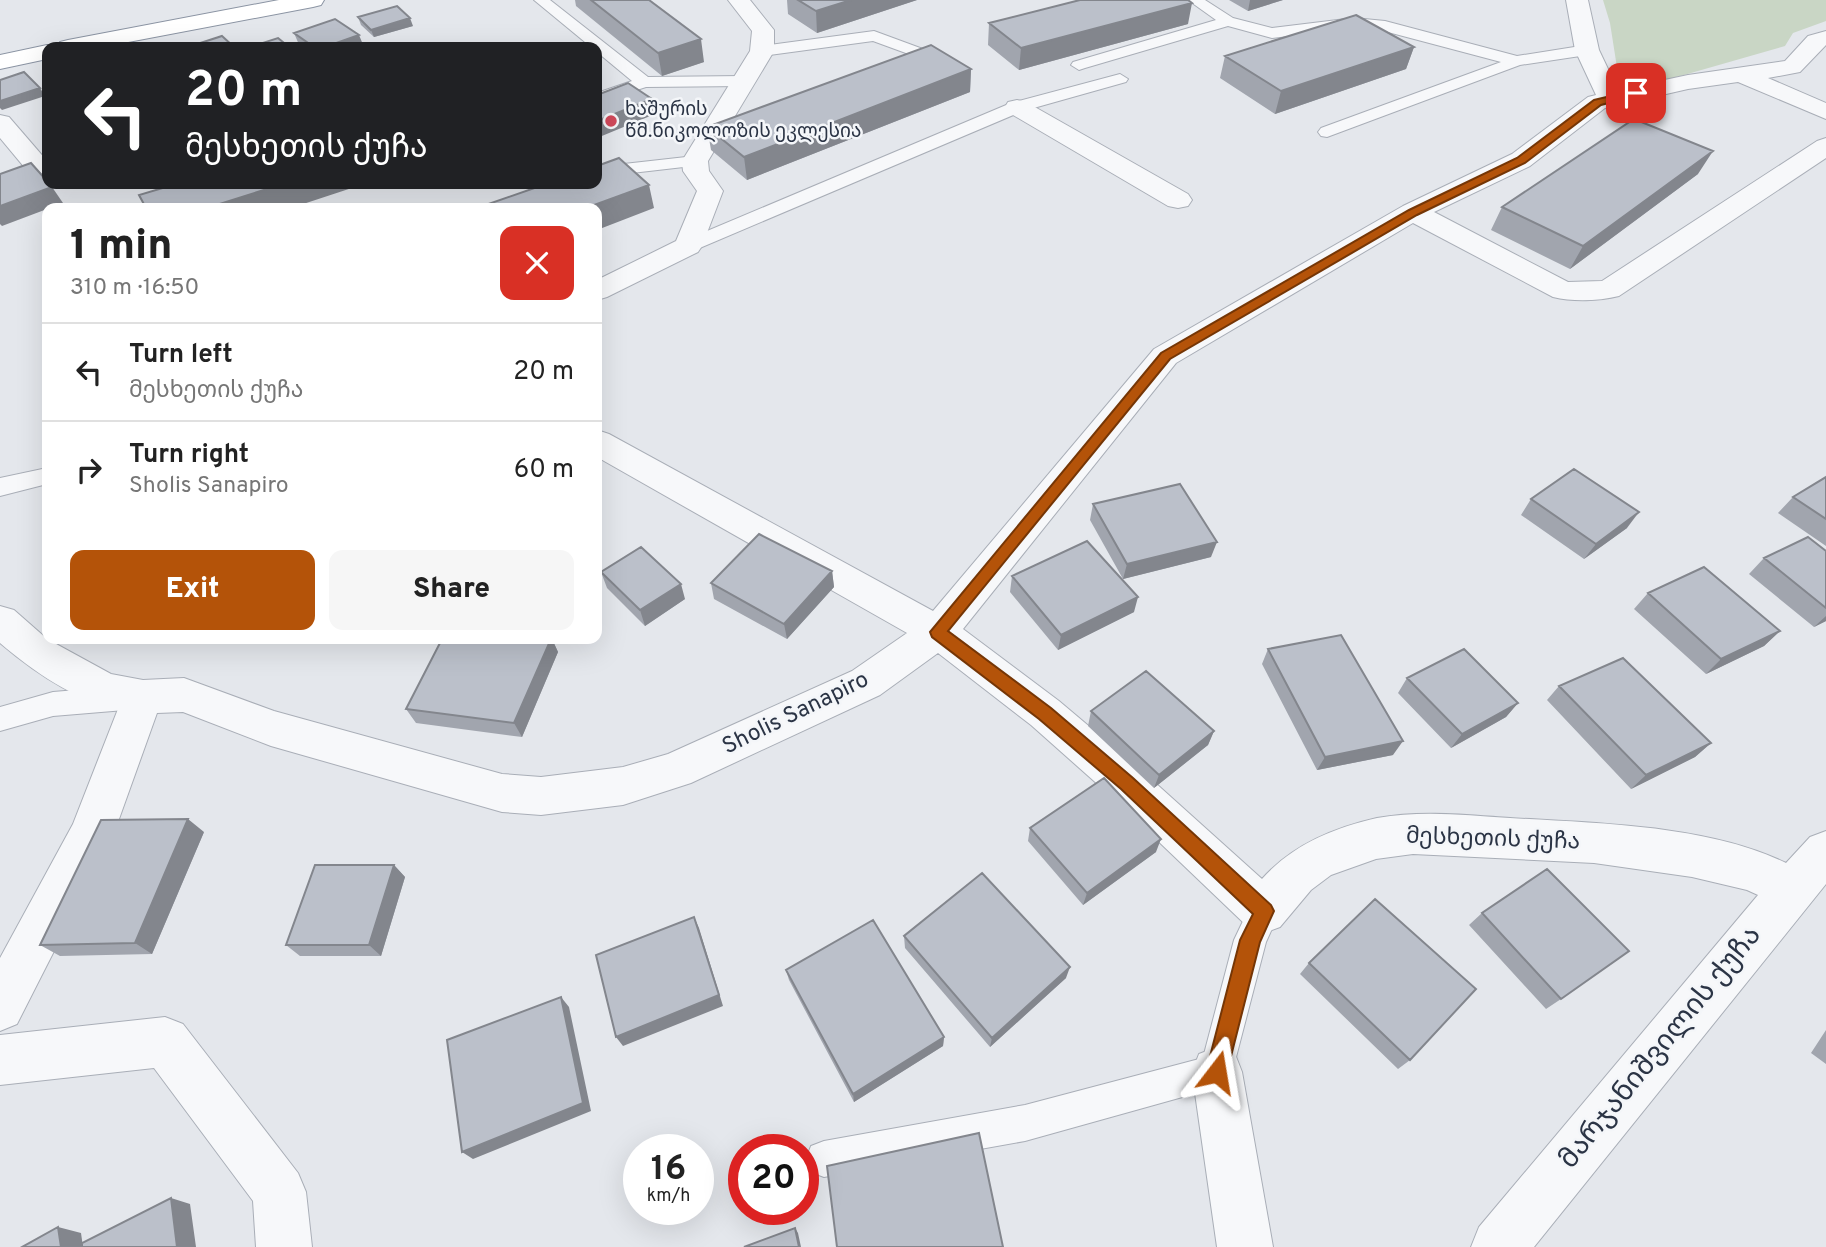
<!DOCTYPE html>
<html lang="en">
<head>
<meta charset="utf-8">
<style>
  body { margin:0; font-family:Overpass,"Noto Sans Georgian",sans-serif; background:#f6f6f6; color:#222; height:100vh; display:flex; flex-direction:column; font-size:26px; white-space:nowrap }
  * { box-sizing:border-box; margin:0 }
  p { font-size:23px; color:#767676 }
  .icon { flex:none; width:38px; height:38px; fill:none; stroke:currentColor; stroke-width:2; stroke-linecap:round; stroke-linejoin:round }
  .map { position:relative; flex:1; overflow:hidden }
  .panel { position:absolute; left:42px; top:203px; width:560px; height:441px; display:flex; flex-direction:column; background:#fff; border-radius:14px; box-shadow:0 7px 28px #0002 }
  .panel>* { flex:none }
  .guide { position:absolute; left:42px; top:42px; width:560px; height:147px; border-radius:14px; box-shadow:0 7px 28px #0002; background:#202124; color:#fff; overflow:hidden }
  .speed { position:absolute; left:623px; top:1134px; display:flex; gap:14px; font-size:35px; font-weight:700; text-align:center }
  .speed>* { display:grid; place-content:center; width:91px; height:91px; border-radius:50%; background:#fff; box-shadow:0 7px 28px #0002; line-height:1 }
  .speed small { font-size:18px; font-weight:400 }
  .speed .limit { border:10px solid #d22; background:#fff; color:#111 }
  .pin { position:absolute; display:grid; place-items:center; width:60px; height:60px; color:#fff; margin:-30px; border-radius:14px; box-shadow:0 4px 10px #0006 }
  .me { position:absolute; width:77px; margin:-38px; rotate:14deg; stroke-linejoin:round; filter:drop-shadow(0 0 5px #0008) }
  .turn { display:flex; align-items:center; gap:24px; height:147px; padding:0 28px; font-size:32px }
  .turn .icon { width:91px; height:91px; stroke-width:2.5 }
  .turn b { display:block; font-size:49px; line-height:60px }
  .round { display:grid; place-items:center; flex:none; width:74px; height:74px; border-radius:14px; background:#f6f6f6 }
  .overview { display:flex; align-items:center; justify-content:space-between; height:119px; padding:0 28px }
  h1 { font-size:42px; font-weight:800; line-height:52px }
  .action { display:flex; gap:14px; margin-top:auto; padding:14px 28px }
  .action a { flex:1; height:80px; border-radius:14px; background:#b45309; color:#fff; font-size:28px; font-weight:800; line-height:80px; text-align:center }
  .action a+a { background:#f6f6f6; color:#222 }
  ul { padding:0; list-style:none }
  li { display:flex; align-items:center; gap:21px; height:98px; padding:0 28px; border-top:2px solid #e0e0e0 }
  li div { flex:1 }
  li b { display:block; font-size:26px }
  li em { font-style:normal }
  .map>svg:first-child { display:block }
  .green { fill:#c9d6c5 }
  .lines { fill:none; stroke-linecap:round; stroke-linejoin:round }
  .lane-casing { stroke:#a9aeb7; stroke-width:2 }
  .street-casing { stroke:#a9aeb7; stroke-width:2 }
  .highway-casing { stroke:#8b94a3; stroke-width:2 }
  .lane { fill:#f7f8fa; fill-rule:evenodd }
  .street { fill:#f7f8fa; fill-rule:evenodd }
  .highway { fill:#fff; fill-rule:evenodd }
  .wall { fill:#a1a5ae }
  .shaded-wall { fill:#83868d }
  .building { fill:#bbc0ca; stroke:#83868d; stroke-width:2 }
  .route { fill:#b45309; stroke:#753606; stroke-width:2 }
  .poi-dot { fill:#d1495b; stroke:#f4f6f9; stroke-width:2.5 }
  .labels { text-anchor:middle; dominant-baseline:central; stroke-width:5; stroke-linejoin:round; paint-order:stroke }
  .far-poi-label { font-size:19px; fill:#2b3445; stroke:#f4f6f9; text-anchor:start }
  .street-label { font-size:23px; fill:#2b3445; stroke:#f4f6f9 }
  .near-street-label { font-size:28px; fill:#2b3445; stroke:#f4f6f9 }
</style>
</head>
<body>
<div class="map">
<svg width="1826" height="1247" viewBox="0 0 1826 1247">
  <rect width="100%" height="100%" fill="#e4e7ec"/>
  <!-- green -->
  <path class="green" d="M1603 0H1826V21L1793 33 1785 46 1621 93 1610 23Z"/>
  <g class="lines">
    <!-- lane casing -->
    <g class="lane-casing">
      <path id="lane" d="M534 0H550L648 77 744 76 752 81 744 86 646 87 597 103V93L632 81 597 52V47H591Z
        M1188 0H1205L1233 18 1272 28 1354 18 1385 21 1517 56 1587 45 1595 50 1587 55 1520 65 1327 137 1321 136 1318 132 1321 128 1501 62 1384 31 1354 28 1272 38 1228 26 1085 68 1079 70 1071 65 1073 62 1216 20Z
        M874 31 931 52 933 55 925 60 873 41 762 56 754 51 762 46Z
        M1120 74 1128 79 1126 82 1023 111 695 250H681L678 246 681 242 1011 103Z
        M695 156 704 161 701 165 597 177V167Z
        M47 468V484L0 496V478Z
        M125 686 135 690 139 698 135 706 125 710 53 716 0 731V707L53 692Z
        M1264 896 1275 900 1280 911 1266 942 1229 1084 1025 1141 824 1177 811 1172 806 1159 811 1146 824 1141 1025 1105 1203 1058 1234 940 1253 900Z"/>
    </g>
    <!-- street casing -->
    <g class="street-casing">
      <path id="street" d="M728 0H750L774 30V51L708 161 709 171 723 191 702 246 698 252 607 297 597 300V280L676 241 697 191 683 171 682 161 750 51 752 31Z
        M1566 0H1588L1599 50 1618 90 1688 75 1785 61 1808 36 1826 31V45L1800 72 1768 78 1826 103V119L1738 82 1688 89 1605 108 1530 166 1434 212 1568 282 1602 281 1817 141 1826 138V158L1619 296C1599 301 1573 302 1553 297L1413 223 1176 363 963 629 1059 701 1142 771 1262 879C1292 845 1333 828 1377 818 1421 810 1466 815 1510 818 1595 823 1709 825 1786 863L1810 837 1826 831V884L1534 1247H1471L1479 1227 1758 895 1747 890 1692 877 1594 863 1413 854 1376 859 1331 875 1311 890 1280 927 1264 933 1248 927 1112 797 1031 725 938 653 880 695 691 783 623 805 541 815 502 812 271 746 183 712 157 713 114 833 17 1024 0 1031V958L73 824 118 709C74 700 34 672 0 643V606L14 610 47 639 111 674 143 680 184 678 274 711 502 774 541 777 623 767 668 754 852 671 907 633 597 457V430L609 434 933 611 1154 349 1403 206 1512 154 1588 97 1596 95 1575 50Z
        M1017 100 1026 102 1188 194 1192 200 1188 206 1178 208 1168 206 1008 112 1005 107 1008 102Z
        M0 115 9 117 47 161V174L39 176 30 174 0 138Z
        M165 1017 183 1024 298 1173 306 1192 312 1247H256L253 1201 154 1068 0 1085V1035Z
        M1217 1047 1235 1054 1242 1072 1273 1247H1217L1192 1072 1199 1054Z"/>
    </g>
    <!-- highway casing -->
    <g class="highway-casing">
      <path id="highway" d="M279 0H324L321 5 313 7 102 47H57L60 42 68 40Z
        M47 45 55 47H47V59L0 69V55Z"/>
    </g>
    <!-- lane -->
    <use href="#lane" class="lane"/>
    <!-- street -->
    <use href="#street" class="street"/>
    <!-- highway -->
    <use href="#highway" class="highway"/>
  </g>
  <!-- wall -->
  <path class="wall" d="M575 0H649L704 62 662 76 576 6Z
    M787 0H917L817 33 788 14Z
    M1229 0H1283L1248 11Z
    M358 17 413 26 374 37 361 25Z
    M989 23 1188 24 1019 70 988 45Z
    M294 33 364 47H300Z
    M1414 47 1406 69 1275 114 1220 78 1225 56Z
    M971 69 970 92 747 180 711 150 707 127Z
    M1698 174 1570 269 1491 230 1502 207Z
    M1826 477V546L1778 513 1793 497Z
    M1531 499 1627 528 1584 559 1521 515Z
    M1093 504 1211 557 1123 579 1090 520Z
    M1826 551V621L1814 627 1749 574 1764 558Z
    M832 571 834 587 787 639 714 599 711 583Z
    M601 572 685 599 645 626 607 588Z
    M1012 576 1134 612 1058 650 1010 592Z
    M1648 593 1780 631 1764 646 1706 674 1634 609Z
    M442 639H552L558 652 522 737 416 723 406 709Z
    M1268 649 1393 755 1317 770 1262 664Z
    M1407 678 1518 703 1506 717 1451 748 1398 693Z
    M1559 686 1711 743 1695 757 1631 789 1547 700Z
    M1091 711 1214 731 1208 745 1154 788 1088 726Z
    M1030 828 1156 852 1083 905 1028 841Z
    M204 832 152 954 60 956 40 945Z
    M394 865 405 877 381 956H300L286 945Z
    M1482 913 1561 999 1546 1009 1469 925Z
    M904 936 1066 978 990 1047 905 948Z
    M1309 963 1410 1060 1398 1069 1300 974Z
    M786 970 944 1037 943 1046 854 1102 789 980Z
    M1826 1030V1064L1811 1053Z"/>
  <!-- shaded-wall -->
  <path class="shaded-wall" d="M851 0H917L817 33 816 11Z
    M1250 0H1283L1248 11Z
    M1192 3 1188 24 1019 70 1021 48Z
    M410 18 413 26 374 37 371 30Z
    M359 35 364 47H325Z
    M701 39 704 62 662 76 658 53Z
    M1414 47 1406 69 1275 114 1281 91Z
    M971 69 970 92 747 180 744 157Z
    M40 88 45 96 2 110 0 108V101Z
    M652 99 655 114 597 138V121Z
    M1713 151 1698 174 1570 269 1583 246Z
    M283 184H364L291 208H207Z
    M649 185 654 208 597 230V208H586Z
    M52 187 63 203 2 226 0 224V206Z
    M1639 512 1627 528 1584 559 1596 544Z
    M1217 542 1211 557 1123 579 1127 564Z
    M832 571 834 587 787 639 784 624Z
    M681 584 685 599 645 626 640 610Z
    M1138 597 1134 612 1058 650 1061 635Z
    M1826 616V621L1814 627Z
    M1780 631 1764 646 1706 674 1721 659Z
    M551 639H552L558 652 522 737 514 723Z
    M1518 703 1506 717 1451 748 1462 734Z
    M1214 731 1208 745 1154 788 1159 775Z
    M1403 741 1393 755 1317 770 1325 757Z
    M1711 743 1695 757 1631 789 1646 775Z
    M188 819 204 832 152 954 135 943Z
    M1161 839 1156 852 1083 905 1087 893Z
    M394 865 405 877 381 956 369 945Z
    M694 917 699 928 723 1006 623 1046 616 1037Z
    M1070 967 1066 978 990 1047 992 1038Z
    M561 997 569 1007 591 1111 473 1159 462 1152Z
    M944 1037 943 1046 854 1102 853 1094Z
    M171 1198 190 1204 196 1247H177Z
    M58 1227 81 1233 83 1247H61Z
    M795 1228 798 1233 801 1247H799Z"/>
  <!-- building -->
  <path class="building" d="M591 0H649L701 39 658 53Z
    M798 0H851L816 11Z
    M1080 0H1188L1192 3 1021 48 989 23Z
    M397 6 410 18 371 30 358 17Z
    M1356 15 1414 47 1281 91 1225 56Z
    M335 19 359 35 325 47H314L294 33Z
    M222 36 234 47H188Z
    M278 38 289 47H250Z
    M931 45 971 69 744 157 707 127Z
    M24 72 40 88 0 101V80Z
    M628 83 652 99 597 121V95Z
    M1634 119 1713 151 1583 246 1502 207Z
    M619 158 649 185 586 208H477L546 184H597V166Z
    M31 163 47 181V184H50L52 187 0 206V174Z
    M176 184H283L207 208H146L139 195Z
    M1574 469 1639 512 1596 544 1531 499Z
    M1826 477V519L1793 497Z
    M1180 484 1217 542 1127 564 1093 504Z
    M759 534 832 571 784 624 711 583Z
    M1808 537 1826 551V608L1764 558Z
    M1087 541 1138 597 1061 635 1012 576Z
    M641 547 681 584 640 610 601 572Z
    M1704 567 1780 631 1721 659 1648 593Z
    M1341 635 1403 741 1325 757 1268 649Z
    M442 639H551L514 723 406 709Z
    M1464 649 1518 703 1462 734 1407 678Z
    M1623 658 1711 743 1646 775 1559 686Z
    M1146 671 1214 731 1159 775 1091 711Z
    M1104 778 1161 839 1087 893 1030 828Z
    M188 819 135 943 40 945 101 820Z
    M315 865H394L369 945H286Z
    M1547 869 1629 951 1561 999 1482 913Z
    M982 873 1070 967 992 1038 904 936Z
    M1375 899 1476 989 1410 1060 1309 963Z
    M694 917 719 995 616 1037 596 955Z
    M873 920 944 1037 853 1094 786 970Z
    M561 997 583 1103 462 1152 447 1040Z
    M979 1133 1003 1247H837L827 1166Z
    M171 1198 177 1247H82V1243Z
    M58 1227 61 1247H22Z
    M795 1228 799 1247H744Z"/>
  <!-- route -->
  <path class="route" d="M1636 90 1641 93 1639 95 1601 105 1525 163 1417 215 1170 359 948 631 1051 708 1133 778 1271 905 1274 911 1260 942 1227 1072 1224 1080 1217 1083 1209 1080 1206 1072 1240 940 1253 914 1121 789 1039 719 932 637 930 632 1161 353 1409 210 1517 158 1594 100Z"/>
  <!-- markers -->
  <circle class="poi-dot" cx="611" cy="121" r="7"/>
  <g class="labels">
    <!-- far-poi labels -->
    <g class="far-poi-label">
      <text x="625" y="110">ხაშურის<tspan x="625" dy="22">წმ.ნიკოლოზის ეკლესია</tspan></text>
    </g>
    <!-- street labels -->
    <g class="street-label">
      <text transform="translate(796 714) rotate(-26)">Sholis Sanapiro</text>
      <text transform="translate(1493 840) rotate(2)">მესხეთის ქუჩა</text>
    </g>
    <!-- near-street labels -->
    <g class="near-street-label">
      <text transform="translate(1661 1048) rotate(-51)">მარჯანიშვილის ქუჩა</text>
    </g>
  </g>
</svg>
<div class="speed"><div>16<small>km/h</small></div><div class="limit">20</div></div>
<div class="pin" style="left:1636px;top:93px;background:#d93025"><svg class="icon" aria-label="arrive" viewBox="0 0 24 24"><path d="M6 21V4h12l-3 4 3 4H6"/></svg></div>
<svg class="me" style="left:1217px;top:1072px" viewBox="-20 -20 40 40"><path d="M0-17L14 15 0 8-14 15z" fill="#b45309" stroke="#fff" stroke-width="4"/></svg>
<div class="guide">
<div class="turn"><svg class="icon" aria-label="left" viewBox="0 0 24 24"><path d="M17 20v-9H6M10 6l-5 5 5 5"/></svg><div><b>20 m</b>მესხეთის ქუჩა</div></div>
</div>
<section class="panel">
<div class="overview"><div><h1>1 min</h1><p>310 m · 16:50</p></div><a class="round" style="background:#d93025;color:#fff"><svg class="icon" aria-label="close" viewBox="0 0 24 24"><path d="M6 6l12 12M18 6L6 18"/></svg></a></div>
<ul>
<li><svg class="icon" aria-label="left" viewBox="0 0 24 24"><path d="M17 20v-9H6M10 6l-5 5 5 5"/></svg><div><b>Turn left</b><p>მესხეთის ქუჩა</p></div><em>20 m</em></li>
<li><svg class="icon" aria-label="right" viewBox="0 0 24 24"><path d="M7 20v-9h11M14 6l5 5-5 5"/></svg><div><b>Turn right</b><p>Sholis Sanapiro</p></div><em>60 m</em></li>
</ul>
<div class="action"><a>Exit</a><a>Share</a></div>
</section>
</div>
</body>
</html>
